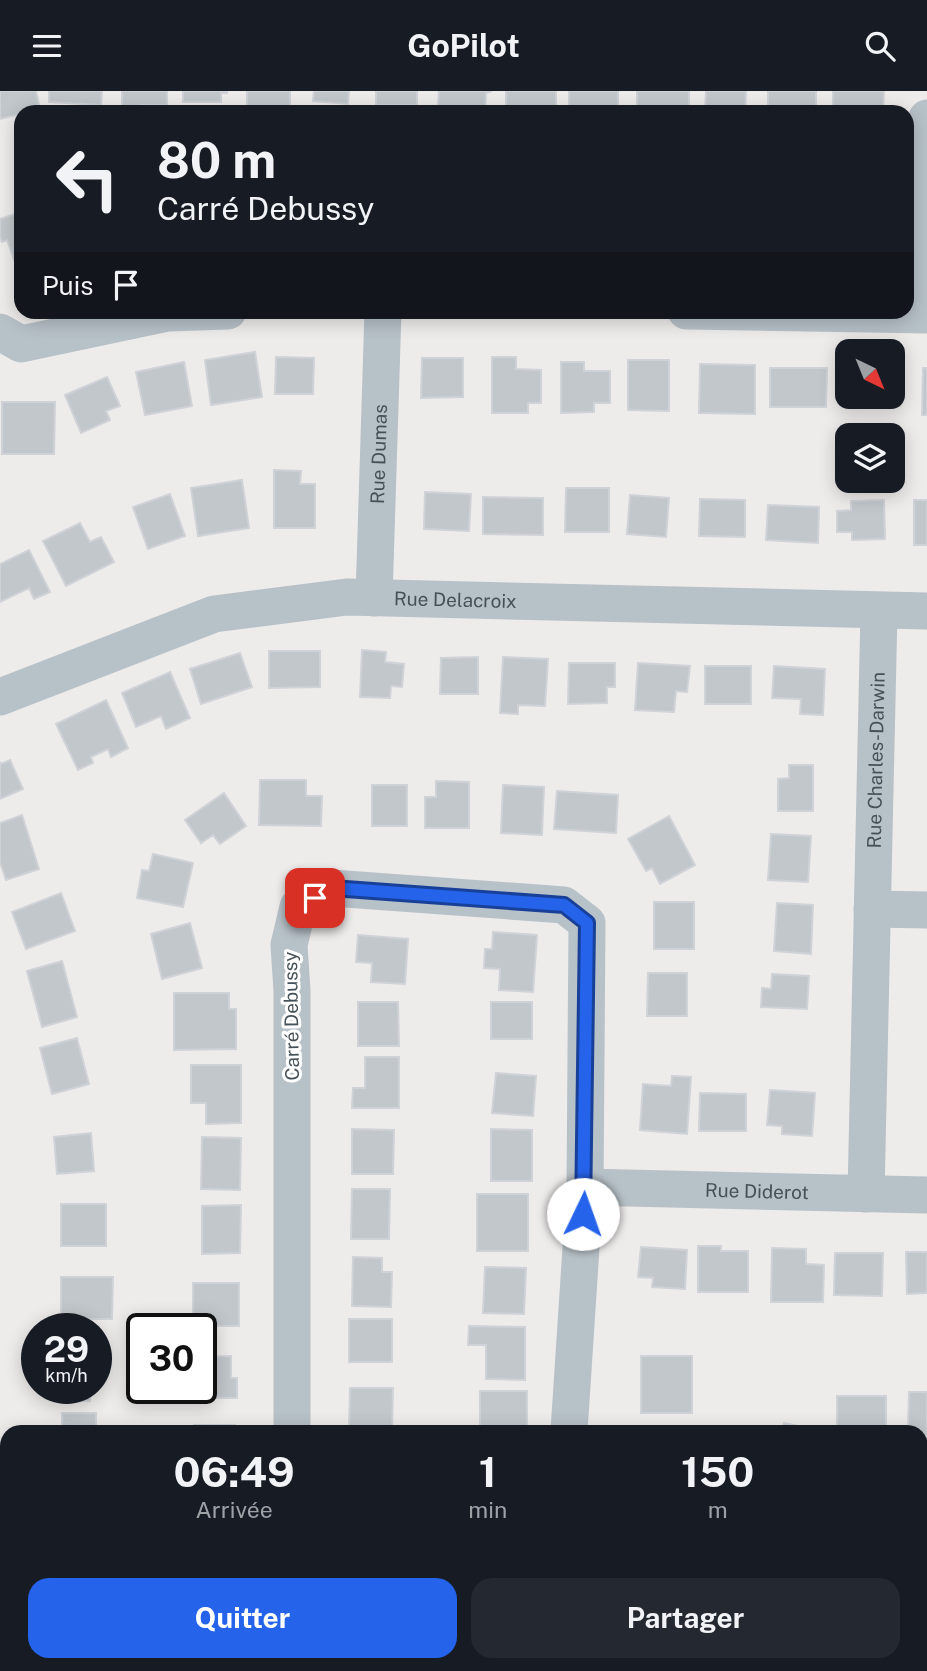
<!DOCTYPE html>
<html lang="fr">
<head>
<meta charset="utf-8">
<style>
  body { margin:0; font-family:"Public Sans",sans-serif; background:#242831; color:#f1f3f6; height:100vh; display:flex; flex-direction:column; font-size:26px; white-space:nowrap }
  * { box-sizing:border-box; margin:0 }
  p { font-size:23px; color:#9ea1a6 }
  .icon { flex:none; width:38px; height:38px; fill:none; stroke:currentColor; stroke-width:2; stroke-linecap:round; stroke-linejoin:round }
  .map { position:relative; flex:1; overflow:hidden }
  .sheet { position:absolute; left:0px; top:1334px; width:928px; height:247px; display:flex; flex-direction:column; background:#171b24; border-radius:21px 21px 0 0; box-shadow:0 4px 18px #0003 }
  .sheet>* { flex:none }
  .banner { position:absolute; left:14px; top:14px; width:900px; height:214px; border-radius:21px; box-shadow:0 4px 18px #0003; background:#171b24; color:#f1f3f6; overflow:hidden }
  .needle { width:46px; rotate:137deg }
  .tools { position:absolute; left:835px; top:248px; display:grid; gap:14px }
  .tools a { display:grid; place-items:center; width:70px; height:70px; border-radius:14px; background:#171b24; box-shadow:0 4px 18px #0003; font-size:35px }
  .speed { position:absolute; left:21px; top:1222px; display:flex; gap:14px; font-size:35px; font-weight:700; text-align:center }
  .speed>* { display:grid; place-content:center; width:91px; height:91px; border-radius:50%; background:#171b24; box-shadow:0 4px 18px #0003; line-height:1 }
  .speed small { font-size:18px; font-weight:400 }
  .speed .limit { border:4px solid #111; border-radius:10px; background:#fff; color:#111 }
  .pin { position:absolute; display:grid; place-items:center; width:60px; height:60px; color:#fff; margin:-30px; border-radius:14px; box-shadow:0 4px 10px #0006 }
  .me { position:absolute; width:77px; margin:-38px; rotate:3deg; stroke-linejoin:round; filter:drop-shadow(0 0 5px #0008) }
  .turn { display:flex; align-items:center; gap:24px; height:147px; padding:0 28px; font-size:32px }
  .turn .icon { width:91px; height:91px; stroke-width:2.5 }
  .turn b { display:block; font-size:49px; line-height:60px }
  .then { display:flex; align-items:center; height:66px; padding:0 28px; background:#0003; gap:14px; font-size:26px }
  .eta { display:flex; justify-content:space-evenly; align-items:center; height:119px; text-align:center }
  .eta b { font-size:42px; font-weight:700; line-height:49px }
  .button { display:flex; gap:14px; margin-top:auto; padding:14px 28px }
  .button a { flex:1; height:80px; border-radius:21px; background:#2563eb; color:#fff; font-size:28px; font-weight:700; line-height:80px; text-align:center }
  .button a+a { background:#242831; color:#f1f3f6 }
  header { display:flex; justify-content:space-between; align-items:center; height:91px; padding:0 28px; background:#171b24; font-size:32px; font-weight:700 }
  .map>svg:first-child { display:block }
  .building { fill:#c2c7cb; stroke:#cfd2d7; stroke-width:2 }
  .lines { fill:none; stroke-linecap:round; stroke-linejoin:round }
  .minor { stroke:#b7c1c8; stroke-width:37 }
  .route-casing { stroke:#184099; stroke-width:18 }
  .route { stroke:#2563eb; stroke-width:12 }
  .labels { text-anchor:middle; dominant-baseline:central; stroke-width:6; stroke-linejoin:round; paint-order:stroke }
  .street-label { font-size:19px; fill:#455158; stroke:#fff }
</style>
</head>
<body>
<header><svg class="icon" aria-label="menu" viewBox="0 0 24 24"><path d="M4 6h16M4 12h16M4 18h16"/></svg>GoPilot<svg class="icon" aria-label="search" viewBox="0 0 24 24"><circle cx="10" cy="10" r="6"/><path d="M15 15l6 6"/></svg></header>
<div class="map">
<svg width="927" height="1580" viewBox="0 0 927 1580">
  <rect width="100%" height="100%" fill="#eeebeb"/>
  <!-- building -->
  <path class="building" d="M0 0H36L40 18 0 28Z
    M49 0H102L101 14 49 11Z
    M122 0H167V14H141V21H122Z
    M183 0H227V2H221V11H183Z
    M247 0H290V21H247Z
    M314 0H349L348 13 313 10Z
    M376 0H417V14H376Z
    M439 0H492L486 2 485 18 438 15Z
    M506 0H556V19L506 20Z
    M569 0H618V18L569 17Z
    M637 0H689V18L637 19Z
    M706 0H746L745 21H705Z
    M768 0H816V21H768Z
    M833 0H884L883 21H833Z
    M21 121V188L7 149 2 151 0 146V128Z
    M255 261 262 306 211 314 205 269Z
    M276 266 314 267 313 303H275Z
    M492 266H516V278L541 279V312H528V322H492Z
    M422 267H463V306L421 307Z
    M628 269H669V320L628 319Z
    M184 271 192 315 145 324 136 281Z
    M561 271H584V280H610V312H594V321L561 322Z
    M700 273 755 274V323L699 322Z
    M770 277H827L826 316H770Z
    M841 277H847V306H892V278H900V315L840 314Z
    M923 277H927V324H922Z
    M107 286 120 315 106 320 110 329 81 342 65 304Z
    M2 311H55L54 363H2Z
    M274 379 301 380 300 393H315V437H274Z
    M242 389 249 437 198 445 191 397Z
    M566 397H609V441H565Z
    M425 401 471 403 469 440 424 438Z
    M170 403 185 445 148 458 133 416Z
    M630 404 669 407 666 446 627 443Z
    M483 406 543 407V444L483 443Z
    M700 408 745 409V446L699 445Z
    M884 409 885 448 852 449V441H837V420L851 419V410Z
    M914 409H927V454H914Z
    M768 414 819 416 818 452 766 449Z
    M80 432 90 451 101 446 114 471 66 495 43 450Z
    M29 459 50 501 34 508 29 497 0 511V473Z
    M362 559 386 561 385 571 404 573 402 596 391 595 390 607 360 606Z
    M269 560H320V596L269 597Z
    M240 562 252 596 201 613 190 578Z
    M478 566V603H440L441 567Z
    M503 566 548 568 545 615 518 614V623L500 622Z
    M569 572H615V596H607V612L568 613Z
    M638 572 690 575 687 601 676 600 674 621 635 619Z
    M705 575H751V613H705Z
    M774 575 825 578 823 624 800 623 801 608 772 607Z
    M170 581 190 627 166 638 161 625 136 636 122 602Z
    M106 609 128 657 111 666 108 658 91 666 93 672 78 679 56 633Z
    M10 669 23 698 0 708V671L1 673Z
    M789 674H813V720H778V688L789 687Z
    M260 689H306V705H322L321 735 259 734Z
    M436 690 469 691V737H425V706H436Z
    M372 694H407V735H372Z
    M503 694 544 696 542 744 501 742Z
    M557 700 618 704 616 742 554 738Z
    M224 702 246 735 220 753 213 744 201 752 185 729Z
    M22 724 39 778 6 789 0 771V732Z
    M669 725 695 774 660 793 652 777 646 780 628 748Z
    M771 743 811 745 808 791 768 789Z
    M153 763 193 772 183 816 137 807 142 779 149 780Z
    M61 802 75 840 26 858 12 821Z
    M654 811H694V858H654Z
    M777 812 813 814 811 863 774 860Z
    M190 832 202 877 162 888 151 843Z
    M493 841 537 844 533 901 499 899 500 878 484 877 485 858H492Z
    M358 844 408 848 405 893 371 891 372 872 356 871Z
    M62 870 77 926 42 936 27 880Z
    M648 882H687V925H647Z
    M772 883 809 885 807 918 761 916 762 897 771 898Z
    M174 902H229V918H236V958L174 959Z
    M358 911H398L399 955H358Z
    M491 911H532V948H491Z
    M77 947 89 993 52 1003 40 957Z
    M365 966H399V1017H352L353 997H365Z
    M191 974H241V1032L206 1033V1012H191Z
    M496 982 536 985 533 1025 492 1022Z
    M672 985 691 986 687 1043 640 1039 643 993 671 995Z
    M770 999 815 1002 812 1045 782 1043V1035L767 1034Z
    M700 1002 746 1003V1040H699Z
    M352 1038 394 1039 393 1083H352Z
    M491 1038 532 1039V1090H491Z
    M91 1042 94 1080 57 1083 54 1046Z
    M202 1046 241 1047 240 1099 201 1098Z
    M352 1098H390L389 1148H351Z
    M477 1103H528V1160H477Z
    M61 1113H106V1155H61Z
    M241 1114 240 1162 202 1163V1115Z
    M698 1155H721V1160H748V1201H698Z
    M641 1156 687 1159 685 1198 652 1196 653 1187 638 1186Z
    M772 1157 806 1158V1173L824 1174 823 1211H771Z
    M906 1161H927V1202L907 1203Z
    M835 1162H883L882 1205 834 1204Z
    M353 1166 382 1167V1181H392L391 1216 352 1215Z
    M485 1176 526 1177 524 1223 483 1222Z
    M61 1186H113L112 1228H61Z
    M193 1192H239V1235H193Z
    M349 1228H392V1271H349Z
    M469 1235 525 1236V1289L486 1288V1254H468Z
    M231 1265V1287H237V1307H190V1297H201V1266Z
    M641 1265H692V1322H641Z
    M58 1297H90V1310L58 1309Z
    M350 1297H393L392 1340H349Z
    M480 1300H527V1340H480Z
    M909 1301H927V1351H920V1340H908Z
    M837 1305H886V1340H837Z
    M62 1322H96V1340H62Z
    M784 1332 820 1340H782Z
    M194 1334H235V1340H194Z
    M638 1335H688V1340H637Z
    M51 1573H83V1580H51Z
    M186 1573H230V1580H186Z
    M341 1573H373V1580H341Z
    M491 1573H533V1580H490Z
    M542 1573H593L592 1580H542Z
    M612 1573H674L667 1580H609L607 1578Z"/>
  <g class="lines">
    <!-- minor -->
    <g class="minor">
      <path d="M686 220 927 224"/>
      <path d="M920 223 927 27"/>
      <path d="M0 241 21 253 168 222 228 220"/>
      <path id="s1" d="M374 507 383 220"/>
      <path id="s2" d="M0 606 214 523 347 506 927 520"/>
      <path d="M872 818 927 819"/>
      <path id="s3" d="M585 1096 927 1104"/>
      <path id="s4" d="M866 1103 879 520"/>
      <path d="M292 1340V900L289 854 298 816 332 797 564 814 587 832 585 1096 569 1340"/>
      <path d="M920 1399 927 1400"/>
      <path d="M855 1573 859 1580"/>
      <path d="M291 1580V1573"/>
    </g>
  </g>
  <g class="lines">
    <!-- route casing -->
    <g class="route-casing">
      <path id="route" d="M315 807 332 797 564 814 587 832 583 1123"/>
    </g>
    <!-- route -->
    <use href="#route" class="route"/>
  </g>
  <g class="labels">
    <!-- street labels -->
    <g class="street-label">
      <text stroke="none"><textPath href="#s1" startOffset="144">Rue Dumas</textPath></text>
      <text stroke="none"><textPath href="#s2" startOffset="472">Rue Delacroix</textPath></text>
      <text stroke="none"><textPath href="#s4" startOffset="434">Rue Charles-Darwin</textPath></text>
      <text transform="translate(291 925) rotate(-91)">Carré Debussy</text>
      <text stroke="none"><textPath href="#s3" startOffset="172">Rue Diderot</textPath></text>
    </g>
  </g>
</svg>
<div class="tools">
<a><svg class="needle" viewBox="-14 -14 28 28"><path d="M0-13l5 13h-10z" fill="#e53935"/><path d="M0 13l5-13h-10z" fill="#9ea1a6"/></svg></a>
<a><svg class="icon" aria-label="layers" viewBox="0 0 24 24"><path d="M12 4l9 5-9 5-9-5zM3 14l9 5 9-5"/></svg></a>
</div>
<div class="speed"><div>29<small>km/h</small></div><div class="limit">30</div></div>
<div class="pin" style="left:315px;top:807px;background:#d93025"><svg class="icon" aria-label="arrive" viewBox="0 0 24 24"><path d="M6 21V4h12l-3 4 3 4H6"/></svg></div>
<svg class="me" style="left:583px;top:1123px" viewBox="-20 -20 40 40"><circle r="19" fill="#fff"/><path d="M0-13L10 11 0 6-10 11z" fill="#2563eb"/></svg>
<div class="banner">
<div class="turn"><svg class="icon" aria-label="left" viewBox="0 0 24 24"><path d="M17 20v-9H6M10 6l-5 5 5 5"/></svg><div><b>80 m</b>Carré Debussy</div></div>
<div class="then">Puis<svg class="icon" aria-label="arrive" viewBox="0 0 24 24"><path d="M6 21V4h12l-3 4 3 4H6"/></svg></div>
</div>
<section class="sheet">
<div class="eta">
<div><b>06:49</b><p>Arrivée</p></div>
<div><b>1</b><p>min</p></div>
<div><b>150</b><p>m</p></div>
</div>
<div class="button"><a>Quitter</a><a>Partager</a></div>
</section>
</div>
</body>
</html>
